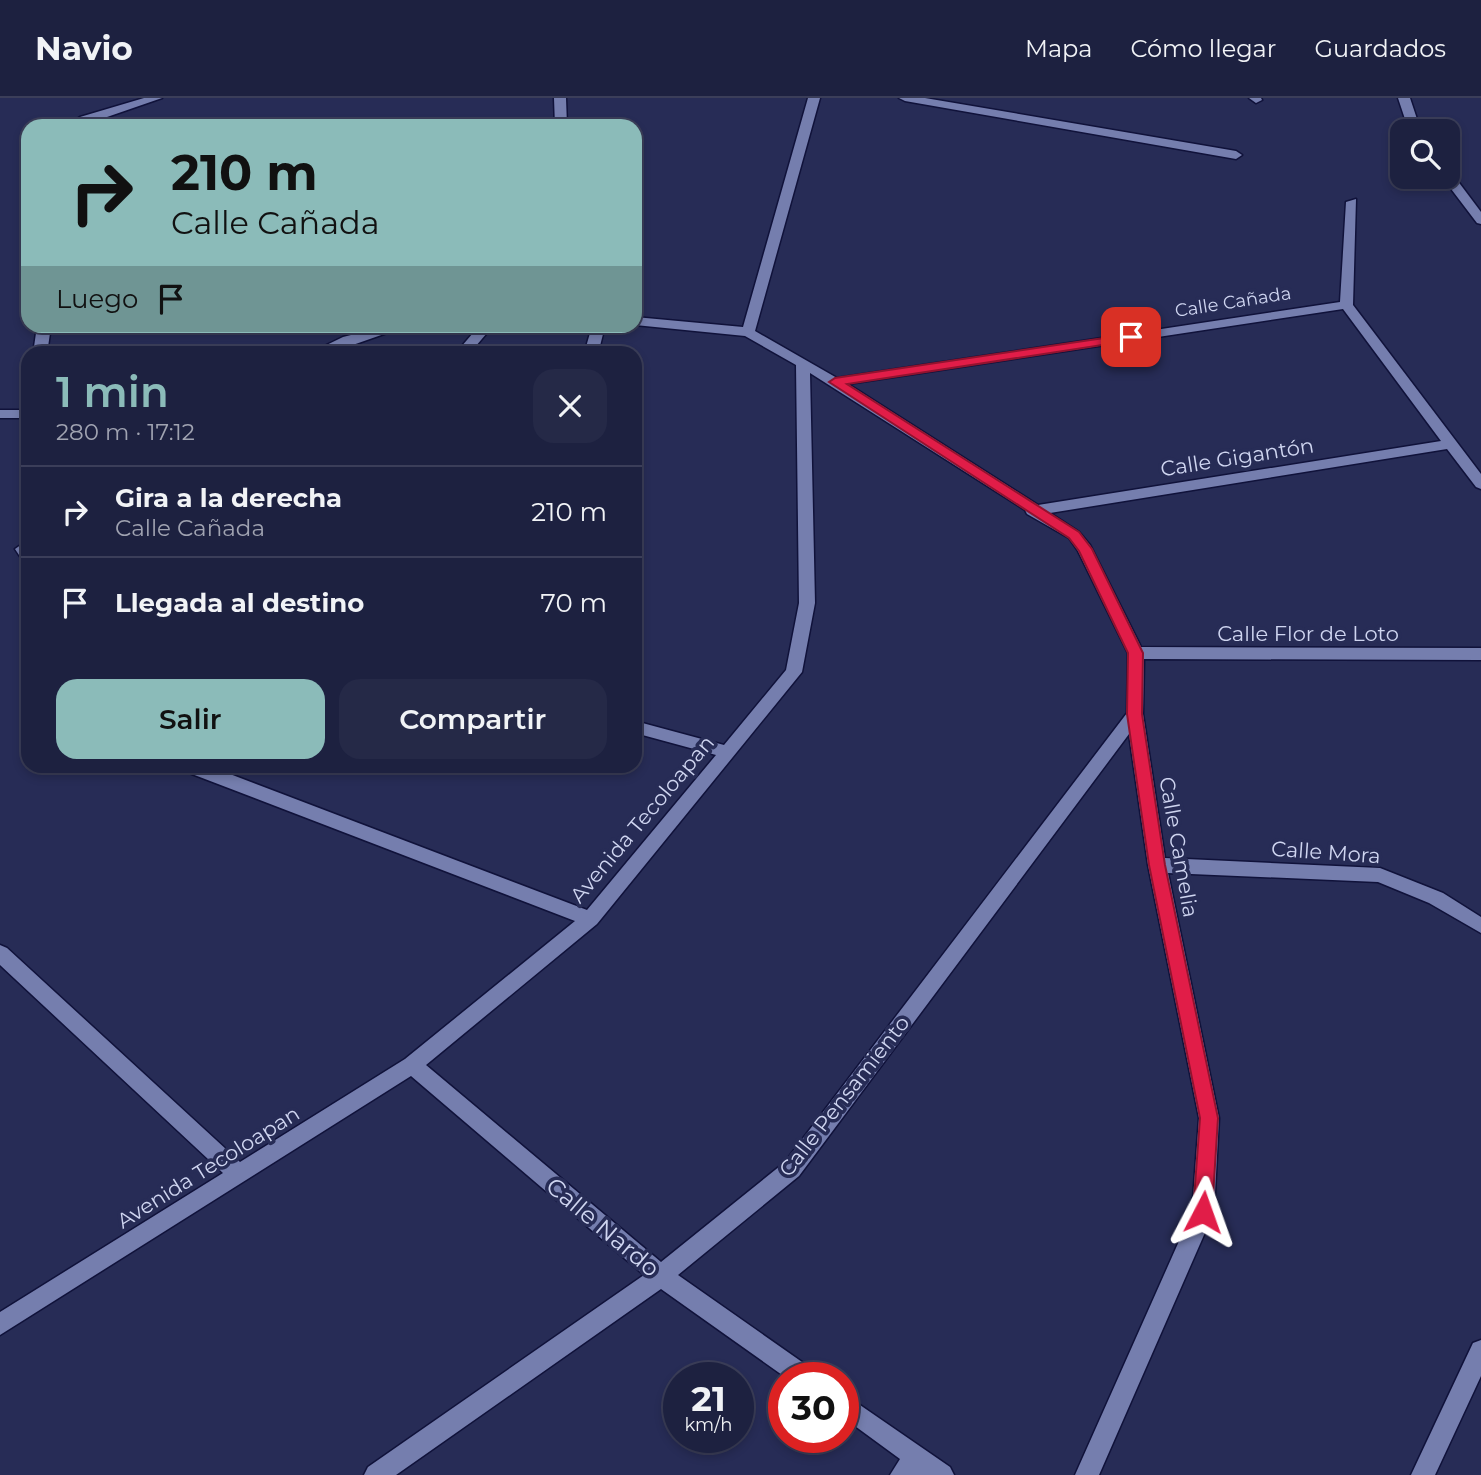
<!DOCTYPE html>
<html lang="es">
<head>
<meta charset="utf-8">
<style>
  body { margin:0; font-family:Montserrat,sans-serif; background:#252947; color:#f1f3f6; height:100vh; display:flex; flex-direction:column; font-size:26px; white-space:nowrap }
  * { box-sizing:border-box; margin:0 }
  p { font-size:23px; color:#a0a3b1 }
  .icon { flex:none; width:38px; height:38px; fill:none; stroke:currentColor; stroke-width:2; stroke-linecap:round; stroke-linejoin:round }
  .map { position:relative; flex:1; overflow:hidden }
  .panel { position:absolute; left:21px; top:248px; width:621px; height:427px; display:flex; flex-direction:column; background:#1d2140; border-radius:21px; box-shadow:0 4px 10px #0003,0 0 0 2px #3b3e59 }
  .panel>* { flex:none }
  .hud { position:absolute; left:21px; top:21px; width:621px; height:214px; border-radius:21px; box-shadow:0 4px 10px #0003,0 0 0 2px #3b3e59; background:#8bbbb9; color:#111; overflow:hidden }
  .tools { position:absolute; left:1390px; top:21px; display:grid; gap:14px }
  .tools a { display:grid; place-items:center; width:70px; height:70px; border-radius:14px; background:#1d2140; box-shadow:0 4px 10px #0003,0 0 0 2px #3b3e59; font-size:35px }
  .speed { position:absolute; left:663px; top:1264px; display:flex; gap:14px; font-size:35px; font-weight:700; text-align:center }
  .speed>* { display:grid; place-content:center; width:91px; height:91px; border-radius:50%; background:#1d2140; box-shadow:0 4px 10px #0003,0 0 0 2px #3b3e59; line-height:1 }
  .speed small { font-size:18px; font-weight:400 }
  .speed .limit { border:10px solid #d22; background:#fff; color:#111 }
  .pin { position:absolute; display:grid; place-items:center; width:60px; height:60px; color:#fff; margin:-30px; border-radius:14px; box-shadow:0 4px 10px #0006 }
  .me { position:absolute; width:77px; margin:-38px; rotate:4deg; stroke-linejoin:round; filter:drop-shadow(0 0 5px #0008) }
  .turn { display:flex; align-items:center; gap:24px; height:147px; padding:0 35px; font-size:32px }
  .turn .icon { width:91px; height:91px; stroke-width:2.5 }
  .turn b { display:block; font-size:49px; line-height:60px }
  .then { display:flex; align-items:center; height:66px; padding:0 35px; background:#0003; gap:14px; font-size:26px }
  .round { display:grid; place-items:center; flex:none; width:74px; height:74px; border-radius:21px; background:#252947 }
  .overview { display:flex; align-items:center; justify-content:space-between; height:119px; padding:0 35px }
  h1 { font-size:42px; font-weight:600; line-height:52px; color:#8bbbb9 }
  .action { display:flex; gap:14px; margin-top:auto; padding:14px 35px }
  .action a { flex:1; height:80px; border-radius:21px; background:#8bbbb9; color:#111; font-size:28px; font-weight:600; line-height:80px; text-align:center }
  .action a+a { background:#252947; color:#f1f3f6 }
  ul { padding:0; list-style:none }
  li { display:flex; align-items:center; gap:21px; height:91px; padding:0 35px; border-top:2px solid #3b3e59 }
  li div { flex:1 }
  li b { display:block; font-size:26px }
  li em { font-style:normal }
  header { display:flex; align-items:center; gap:42px; box-sizing:border-box; height:98px; padding:0 35px; background:#1d2140; border-bottom:2px solid #3b3e59 }
  header strong { font-size:33px }
  nav { display:flex; gap:38px; margin-inline-start:auto; font-size:24px }
  .map>svg:first-child { display:block }
  .lines { fill:none; stroke-linecap:round; stroke-linejoin:round }
  .minor-casing { stroke:#10123a; stroke-width:3 }
  .minor { fill:#757eae; fill-rule:evenodd }
  .route { fill:#e11d48; stroke:#92132f; stroke-width:2 }
  .labels { text-anchor:middle; dominant-baseline:central; stroke-width:7; stroke-linejoin:round; paint-order:stroke }
  .far-street-label { font-size:18px; fill:#cfd5f0; stroke:#272c56 }
  .street-label { font-size:21px; fill:#cfd5f0; stroke:#272c56 }
  .near-street-label { font-size:24px; fill:#cfd5f0; stroke:#272c56 }
</style>
</head>
<body>
<header>
<strong>Navio</strong>
<nav><a>Mapa</a><a>Cómo llegar</a><a>Guardados</a></nav>
</header>
<div class="map">
<svg width="1481" height="1377" viewBox="0 0 1481 1377">
  <rect width="100%" height="100%" fill="#272c56"/>
  <g class="lines">
    <!-- minor casing -->
    <g class="minor-casing">
      <path id="minor" d="M144 0H162L81 28H67L80 19Z
        M554 0H566L567 28H555Z
        M808 0H820L755 233 837 280 1340 204 1346 104 1356 101 1353 207 1481 376V391L1476 389 1447 351 1050 415 1079 434 1090 447 1141 549 1481 550V562L1144 561 1143 616 1165 760 1380 770 1443 795 1481 819V835L1429 805 1378 784 1168 775 1219 1020 1214 1114 1099 1377H1075L1192 1114 1199 1020 1148 767 1129 636 799 1078 678 1177 812 1271 815 1279H785L661 1191 396 1377H364L368 1369 644 1177 411 978 0 1237V1214L223 1075 0 867V847L7 850 240 1064 405 961 575 823 184 673 182 668H209L587 812 716 657 635 635V623L724 647 786 572 799 505 796 267 745 238 635 227V219L743 229ZM1343 211 1441 343 1038 407 848 286ZM810 275 1025 412 1027 416 1069 440 1078 453 1128 555 1127 615 785 1064 661 1164 426 967 597 826 802 574 815 505Z
        M899 0H925L1236 53 1242 57 1236 61 905 3Z
        M1249 0H1261L1262 2 1256 5Z
        M1398 0H1410L1421 33H1409Z
        M1447 73 1451 74 1481 114V126L1477 125 1442 79H1447Z
        M37 228H51L47 256H33Z
        M387 228H407L327 256H308L343 239Z
        M479 228H493L469 256H455Z
        M592 228H605L598 256H584Z
        M0 312H28V320H0Z
        M28 442V464L23 463 15 451Z
        M1481 1242V1278L1435 1377H1411L1473 1245Z
        M844 1296 950 1369 954 1377H890L900 1361 844 1320Z"/>
    </g>
    <!-- minor -->
    <use href="#minor" class="minor"/>
  </g>
  <!-- route -->
  <path class="route" d="M1131 236 1135 237V242L847 286 1079 434 1092 451 1143 555 1142 616 1165 767 1218 1020 1212 1114 1209 1121 1203 1123 1196 1121 1193 1114 1200 1020 1149 767 1127 616 1128 555 1079 453 1069 440 829 284 835 280Z"/>
  <g class="labels">
    <!-- far-street labels -->
    <g class="far-street-label">
      <text transform="translate(1233 204) rotate(-9)">Calle Cañada</text>
    </g>
    <!-- street labels -->
    <g class="street-label">
      <text transform="translate(1237 359) rotate(-9)">Calle Gigantón</text>
      <text x="1308" y="535">Calle Flor de Loto</text>
      <text transform="translate(642 721) rotate(-50)">Avenida Tecoloapan</text>
      <text transform="translate(1179 749) rotate(80)">Calle Camelia</text>
      <text transform="translate(1326 754) rotate(4)">Calle Mora</text>
      <text transform="translate(844 998) rotate(-52)">Calle Pensamiento</text>
      <text transform="translate(208 1069) rotate(-32)">Avenida Tecoloapan</text>
    </g>
    <!-- near-street labels -->
    <g class="near-street-label">
      <text transform="translate(603 1129) rotate(40)">Calle Nardo</text>
    </g>
  </g>
</svg>
<div class="tools">
<a><svg class="icon" aria-label="search" viewBox="0 0 24 24"><circle cx="10" cy="10" r="6"/><path d="M15 15l6 6"/></svg></a>
</div>
<div class="speed"><div>21<small>km/h</small></div><div class="limit">30</div></div>
<div class="pin" style="left:1131px;top:239px;background:#d93025"><svg class="icon" aria-label="arrive" viewBox="0 0 24 24"><path d="M6 21V4h12l-3 4 3 4H6"/></svg></div>
<svg class="me" style="left:1203px;top:1114px" viewBox="-20 -20 40 40"><path d="M0-17L14 15 0 8-14 15z" fill="#e11d48" stroke="#fff" stroke-width="4"/></svg>
<div class="hud">
<div class="turn"><svg class="icon" aria-label="right" viewBox="0 0 24 24"><path d="M7 20v-9h11M14 6l5 5-5 5"/></svg><div><b>210 m</b>Calle Cañada</div></div>
<div class="then">Luego<svg class="icon" aria-label="arrive" viewBox="0 0 24 24"><path d="M6 21V4h12l-3 4 3 4H6"/></svg></div>
</div>
<section class="panel">
<div class="overview"><div><h1>1 min</h1><p>280 m · 17:12</p></div><a class="round"><svg class="icon" aria-label="close" viewBox="0 0 24 24"><path d="M6 6l12 12M18 6L6 18"/></svg></a></div>
<ul>
<li><svg class="icon" aria-label="right" viewBox="0 0 24 24"><path d="M7 20v-9h11M14 6l5 5-5 5"/></svg><div><b>Gira a la derecha</b><p>Calle Cañada</p></div><em>210 m</em></li>
<li><svg class="icon" aria-label="arrive" viewBox="0 0 24 24"><path d="M6 21V4h12l-3 4 3 4H6"/></svg><div><b>Llegada al destino</b></div><em>70 m</em></li>
</ul>
<div class="action"><a>Salir</a><a>Compartir</a></div>
</section>
</div>
</body>
</html>
